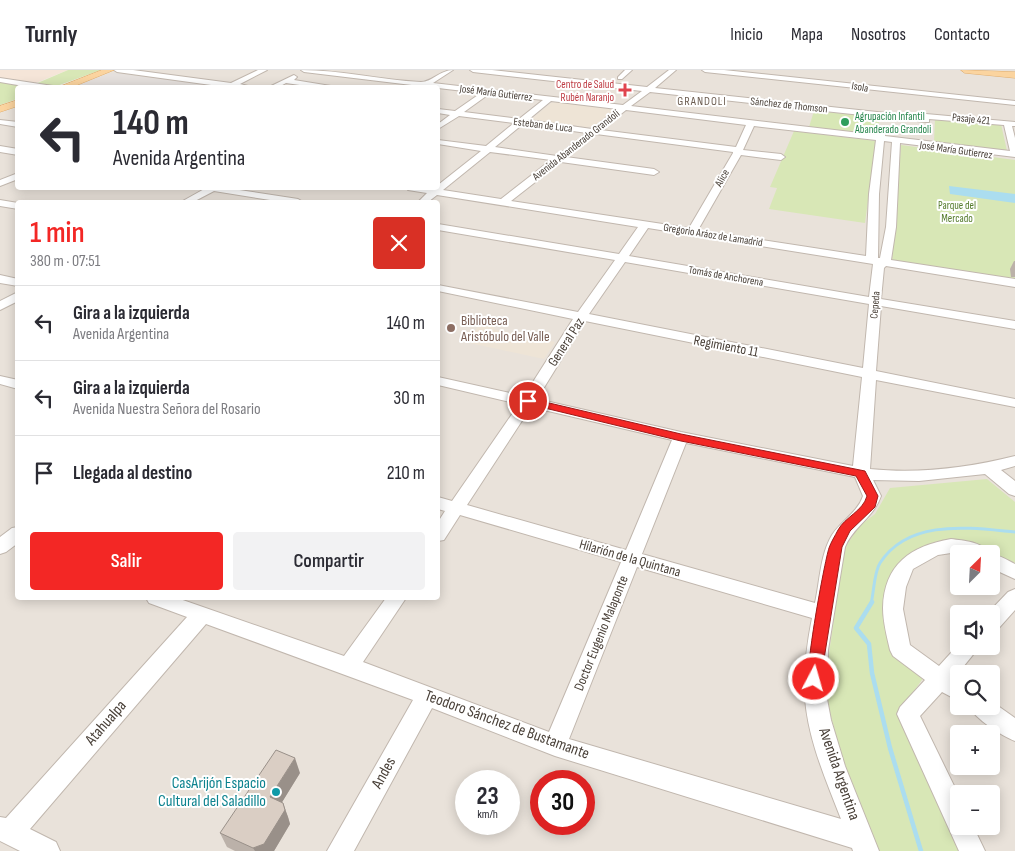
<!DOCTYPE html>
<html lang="es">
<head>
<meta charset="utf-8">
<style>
  body { margin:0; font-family:"Sofia Sans Condensed",sans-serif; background:#f2f2f3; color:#2b2b33; height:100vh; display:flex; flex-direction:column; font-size:19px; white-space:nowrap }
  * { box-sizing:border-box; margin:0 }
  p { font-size:16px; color:#7c7c81 }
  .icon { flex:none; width:28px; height:28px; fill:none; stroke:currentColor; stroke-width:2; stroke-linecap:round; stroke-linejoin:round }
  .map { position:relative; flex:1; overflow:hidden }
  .sheet { position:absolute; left:15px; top:130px; width:425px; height:400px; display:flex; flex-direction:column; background:#fff; border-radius:5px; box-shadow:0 2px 12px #0003 }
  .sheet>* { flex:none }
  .top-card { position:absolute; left:15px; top:15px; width:425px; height:105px; border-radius:5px; box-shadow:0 2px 12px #0003; background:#fff; color:#2b2b33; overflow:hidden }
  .needle { width:32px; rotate:24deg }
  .fabs { position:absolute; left:950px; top:475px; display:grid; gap:10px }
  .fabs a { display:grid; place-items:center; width:50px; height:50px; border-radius:5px; background:#fff; box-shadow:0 2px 12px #0003; font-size:25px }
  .speed { position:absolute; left:455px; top:700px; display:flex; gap:10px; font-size:25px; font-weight:700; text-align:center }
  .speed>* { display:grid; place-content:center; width:65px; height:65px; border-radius:50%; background:#fff; box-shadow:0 2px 12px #0003; line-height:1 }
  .speed small { font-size:12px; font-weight:400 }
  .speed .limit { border:8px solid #d22; background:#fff; color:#111 }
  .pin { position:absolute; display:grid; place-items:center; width:42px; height:42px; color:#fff; margin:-21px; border:2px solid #fff; border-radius:50%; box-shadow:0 1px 5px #0007 }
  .me { position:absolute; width:55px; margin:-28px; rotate:6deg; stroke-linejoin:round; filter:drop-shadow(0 0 4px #0008) }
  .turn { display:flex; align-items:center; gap:18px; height:105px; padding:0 15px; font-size:22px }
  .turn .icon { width:65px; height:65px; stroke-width:2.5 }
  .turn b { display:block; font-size:35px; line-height:42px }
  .round { display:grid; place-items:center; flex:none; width:52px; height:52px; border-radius:5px; background:#f2f2f3 }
  .overview { display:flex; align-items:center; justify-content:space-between; height:85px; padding:0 15px }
  h1 { font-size:30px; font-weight:600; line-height:38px; color:#f32725 }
  .cta { display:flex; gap:10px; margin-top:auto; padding:10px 15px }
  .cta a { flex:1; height:58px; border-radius:5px; background:#f32725; color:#fff; font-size:20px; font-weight:600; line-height:58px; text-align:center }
  .cta a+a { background:#f2f2f3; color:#2b2b33 }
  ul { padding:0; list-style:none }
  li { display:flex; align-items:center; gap:15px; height:75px; padding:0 15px; border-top:1px solid #e1e1e2 }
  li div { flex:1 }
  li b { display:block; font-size:19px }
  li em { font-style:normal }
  header { display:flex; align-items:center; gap:30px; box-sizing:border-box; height:70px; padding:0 25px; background:#fff; border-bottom:1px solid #e1e1e2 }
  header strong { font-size:24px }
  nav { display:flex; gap:28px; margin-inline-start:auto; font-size:18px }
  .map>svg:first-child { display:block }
  .residential { fill:#e9e2da; fill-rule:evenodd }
  .commercial { fill:#f5e5d8 }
  .industrial { fill:#e5e0dd }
  .education { fill:#eee4d6 }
  .green { fill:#d8e7b6 }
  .water { fill:#abddef }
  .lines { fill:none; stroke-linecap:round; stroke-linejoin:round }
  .stream-far1 { stroke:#abddef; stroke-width:3 }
  .stream { stroke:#abddef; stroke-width:4.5 }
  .minor-casing { stroke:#c1b7ae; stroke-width:2 }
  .major-casing { stroke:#e1ae6e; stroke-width:1 }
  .minor { fill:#fff; fill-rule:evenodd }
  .major { fill:#fbd49f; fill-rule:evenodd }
  .wall { fill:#bbb1a9 }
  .shaded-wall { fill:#999089 }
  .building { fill:#dacec4; stroke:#999089 }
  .route { fill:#f32725; stroke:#9e1918 }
  .health-dot { fill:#e0444e; stroke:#fff; stroke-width:2 }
  .leisure-dot { fill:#2e9e5b; stroke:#fff; stroke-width:2 }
  .education-dot { fill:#8d6e63; stroke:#fff; stroke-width:2 }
  .culture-dot { fill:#0f9aa8; stroke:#fff; stroke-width:2 }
  .labels { text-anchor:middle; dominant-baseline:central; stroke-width:4; stroke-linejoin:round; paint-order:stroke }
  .far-health-label { font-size:11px; fill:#be3a42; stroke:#fff; text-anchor:end }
  .far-street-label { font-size:11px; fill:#4a4139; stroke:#fff }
  .far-leisure-label { font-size:11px; fill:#27864d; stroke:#fff; text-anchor:start }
  .far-park-label { font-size:11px; fill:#557b2d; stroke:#fff }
  .far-neighbourhood-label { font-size:12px; letter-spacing:1px; fill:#6c5d51; stroke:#fff }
  .education-label { font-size:14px; fill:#785e54; stroke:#fff; text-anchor:start }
  .street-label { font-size:14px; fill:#4a4139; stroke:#fff }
  .near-street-label { font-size:16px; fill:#4a4139; stroke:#fff }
  .near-culture-label { font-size:16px; fill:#0d838f; stroke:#fff; text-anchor:end }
</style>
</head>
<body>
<header>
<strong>Turnly</strong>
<nav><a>Inicio</a><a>Mapa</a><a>Nosotros</a><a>Contacto</a></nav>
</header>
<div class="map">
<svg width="1015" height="781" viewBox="0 0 1015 781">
  <rect width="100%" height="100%" fill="#f5f1ec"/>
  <!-- residential -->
  <path class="residential" d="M110 0H1015V781H0V39L17 33 18 118H438V18L60 17ZM18 132H438V528H18ZM959 484H991V516H959ZM959 544H991V576H959ZM959 604H991V636H959ZM959 664H991V696H959ZM466 711H509V754H466ZM541 711H584V754H541ZM959 724H991V756H959Z"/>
  <!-- commercial -->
  <path class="commercial" d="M0 0H68L26 17 18 18 0 28Z"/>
  <!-- industrial -->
  <path class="industrial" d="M111 3H115L223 17 69 18Z"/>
  <!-- education -->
  <path class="education" d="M555 32 610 38 615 42 594 56 586 57 532 49 551 33Z
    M481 253 495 256 493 259 555 272 544 289 465 272Z"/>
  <!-- green -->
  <path class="green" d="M68 0H101L54 17 18 18 17 29 0 35V12L28 17Z
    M814 41 880 47 877 65 809 57Z
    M935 48 1001 54 1007 81 934 72Z
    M794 61 876 71 865 153 769 139 777 118 770 117Z
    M901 75 1015 90V210L892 191Z
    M987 409 1015 432V493L977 478 930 476 900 492 890 516 889 538 924 607 899 642 934 725 960 781H876L841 684 828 635 827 597 844 480 858 457 875 444 890 418Z"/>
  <!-- water -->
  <path class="water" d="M949 116 1015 124V133L950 124Z"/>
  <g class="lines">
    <!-- stream-far1 -->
    <path class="stream-far1" d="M871 534C874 522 874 502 880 493 909 448 970 458 1015 462"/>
    <!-- stream -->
    <path class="stream" d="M872 532 856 558 869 574 872 603 890 678 921 781"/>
    <!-- minor casing -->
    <g class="minor-casing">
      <path id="minor" d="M114 0H133L231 13 258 0H267L240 14 256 18H233L117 2Z
        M301 0C341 0 381 10 421 12 432 12 440 0 453 0L433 13 623 35 642 21 473 2 470 0H492L647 17 669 0H676L655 18 923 47V44H926L1015 52V56H1012L1015 68V87L900 73 896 157 891 190 1015 209V217L886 196 884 198 881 229 1015 251V259L881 236 876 301 1015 329V337L876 310 870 399C919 404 967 398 1015 386V396L1001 400 1015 411V426L1009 424 985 404 919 411 873 410 881 426C874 447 853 457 845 477L828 580 827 629 831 650 845 696 879 781H853L852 778 555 686 432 638 354 781H327L413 630 206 554 30 759 56 772 60 781H20L0 771V747L6 748 187 547 149 533 146 528H177L344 586 386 528H406L363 592 549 662 621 492 460 445 444 470 438 471V452L445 441 438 439V427L452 431 519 334 438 315V307L524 326 573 249 438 221V215L578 242 615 190 438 160V154L619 184 638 157 437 125 428 132H418L427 123 408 120 407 118H438V115L481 81 438 74V70L486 76 514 53 459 46 438 59V54L450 45 438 43V39L455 41 481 23 438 18H420V16L304 2ZM650 22 926 52H929V49L1004 55 1010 81 885 66 886 58 882 56 878 58 877 65 631 36ZM489 24 543 30 519 49 464 42ZM551 31 617 39 592 59 528 50ZM626 40 746 55 736 77 601 60ZM523 54 587 63 557 86 495 77ZM754 56 876 70 869 124 866 186 698 160 741 85 781 90 785 87 781 84 743 80ZM596 64 733 82V83L689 158 511 131 561 92 654 105 659 102 654 99 566 87ZM884 71 892 72 886 157 880 188H878L879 124ZM490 82 551 90 501 129 443 120ZM648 158 873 194 869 227 629 186ZM625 192 869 234 863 298 589 244ZM585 251 862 307 853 396 681 362 537 329ZM531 337 672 370 626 480 467 435ZM686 373 855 407 863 426C858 442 841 451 832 465 820 485 820 511 815 533L642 484ZM637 497 812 548C807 574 803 601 805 628 808 670 826 710 841 749L569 669Z
        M625 0H632L622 9H618V7Z
        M702 0H724L1015 31V35L705 2Z
        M294 5 297 7 294 10 343 18H320L286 13 277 18H267Z
        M0 8 53 16 56 18H35L0 12Z
        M0 50 18 52V57L0 54Z
        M0 76 18 79V85L0 82Z
        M18 103V109L0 116V110Z
        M206 118H226L298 129 303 132H283L214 121 193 132H181Z
        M0 130 18 133V139L0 136Z
        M0 205 18 209V216L0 213Z
        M18 222V231L0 240V231Z
        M0 306 18 310V319L0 314Z
        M18 457V473L6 482 0 484V467L12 458Z
        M951 469C964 471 982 471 989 484 998 484 1007 490 1015 494V509L991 498V484L951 483 938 485 913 499 906 517 903 539 910 575 939 596 959 574V576H980L955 607 959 610V631L942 622 920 646 959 726V756H973L985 781H959L897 644 900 637 925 610 893 586 890 580C887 567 883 552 883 538 884 494 911 476 951 469Z
        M1015 519V540L998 559 991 561V544H987L1008 522Z
        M991 631 1015 648V671C1002 666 975 649 969 636H991Z"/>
    </g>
    <!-- major casing -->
    <g class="major-casing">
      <path id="major" d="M102 0H114L70 18H56Z
        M961 0 1015 2V8L965 3Z
        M18 30V36L0 42V36Z"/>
    </g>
    <!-- minor -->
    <use href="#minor" class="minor"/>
    <!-- major -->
    <use href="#major" class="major"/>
  </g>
  <!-- wall -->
  <path class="wall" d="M1014 191H1015V207H1011L1010 199Z
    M300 703 282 732 288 747 290 754 274 781H235L227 777 220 763Z"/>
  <!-- shaded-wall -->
  <path class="shaded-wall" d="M295 688 300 703 276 742 270 727Z
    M283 733 288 747 290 754 274 781H255L253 778Z"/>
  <!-- building -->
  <path class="building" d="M276 680 295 688 270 727 283 733 285 740 264 774 253 778 220 763Z"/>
  <!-- route -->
  <path class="route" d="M528 328 681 364 865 401 878 426 875 437 850 461 842 477 820 614 814 616 809 614C804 603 824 494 829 478 831 472 835 466 838 460 845 447 863 441 867 426L856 406 681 371 524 333 523 331Z"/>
  <!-- markers -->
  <path class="health-dot" d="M622.5 12.5h5v5h5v5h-5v5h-5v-5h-5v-5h5z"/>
  <circle class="leisure-dot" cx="845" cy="52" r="5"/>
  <circle class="education-dot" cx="451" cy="258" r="5"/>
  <circle class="culture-dot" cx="276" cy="722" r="5"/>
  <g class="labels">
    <!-- far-health labels -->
    <g class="far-health-label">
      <text x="614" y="14">Centro de Salud<tspan x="614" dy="13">Rubén Naranjo</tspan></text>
    </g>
    <!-- far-street labels -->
    <g class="far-street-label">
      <text transform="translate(860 17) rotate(10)">Isola</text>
      <text transform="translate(496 23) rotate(7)">José María Gutierrez</text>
      <text transform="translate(789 35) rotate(6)">Sánchez de Thomson</text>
      <text transform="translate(971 49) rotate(6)">Pasaje 421</text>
      <text transform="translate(543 55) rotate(7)">Esteban de Luca</text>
      <text transform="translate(576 75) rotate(-38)">Avenida Abanderado Grandoli</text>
      <text transform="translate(956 80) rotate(8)">José María Gutierrez</text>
      <text transform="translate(722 108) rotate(-61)">Alice</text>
      <text transform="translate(713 165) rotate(9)">Gregorio Aráoz de Lamadrid</text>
      <text transform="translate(726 206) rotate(10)">Tomás de Anchorena</text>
      <text transform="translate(875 235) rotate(-85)">Cepeda</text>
    </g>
    <!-- far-leisure labels -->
    <g class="far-leisure-label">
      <text x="855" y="46">Agrupación Infantil<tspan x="855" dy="13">Abanderado Grandoli</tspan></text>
    </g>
    <!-- far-park labels -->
    <g class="far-park-label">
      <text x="957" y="135">Parque del<tspan x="957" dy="13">Mercado</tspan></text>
    </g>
    <!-- far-neighbourhood labels -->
    <g class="far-neighbourhood-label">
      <text x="702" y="31">GRANDOLI</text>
    </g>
    <!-- education labels -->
    <g class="education-label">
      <text x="461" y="250">Biblioteca<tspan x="461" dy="16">Aristóbulo del Valle</tspan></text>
    </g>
    <!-- street labels -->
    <g class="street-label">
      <text transform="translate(566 272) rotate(-57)">General Paz</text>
      <text transform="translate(726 276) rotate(11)">Regimiento 11</text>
      <text transform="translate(630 488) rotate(16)">Hilarión de la Quintana</text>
      <text transform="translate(601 563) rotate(-68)">Doctor Eugenio Malaponte</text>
    </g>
    <!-- near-street labels -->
    <g class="near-street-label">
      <text transform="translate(106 653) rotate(-49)">Atahualpa</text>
      <text transform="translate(507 655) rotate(20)">Teodoro Sánchez de Bustamante</text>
      <text transform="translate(384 703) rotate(-61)">Andes</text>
      <text transform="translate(839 704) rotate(71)">Avenida Argentina</text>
    </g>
    <!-- near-culture labels -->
    <g class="near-culture-label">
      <text x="266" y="713">CasArijón Espacio<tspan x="266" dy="18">Cultural del Saladillo</tspan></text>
    </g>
  </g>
</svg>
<div class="fabs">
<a><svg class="needle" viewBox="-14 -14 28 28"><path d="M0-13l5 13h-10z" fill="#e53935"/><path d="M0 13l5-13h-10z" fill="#7c7c81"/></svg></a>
<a><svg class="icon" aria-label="sound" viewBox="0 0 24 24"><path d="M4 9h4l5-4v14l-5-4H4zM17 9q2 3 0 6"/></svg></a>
<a><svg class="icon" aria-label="search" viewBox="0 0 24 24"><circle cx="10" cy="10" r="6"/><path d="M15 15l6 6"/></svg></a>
<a>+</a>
<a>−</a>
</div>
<div class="speed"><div>23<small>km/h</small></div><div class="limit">30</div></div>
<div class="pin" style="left:528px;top:331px;background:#d93025"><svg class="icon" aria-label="arrive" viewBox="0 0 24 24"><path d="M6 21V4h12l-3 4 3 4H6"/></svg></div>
<svg class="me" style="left:814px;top:609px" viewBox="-20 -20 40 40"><circle r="17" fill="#f32725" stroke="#fff" stroke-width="3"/><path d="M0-11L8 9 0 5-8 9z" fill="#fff"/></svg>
<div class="top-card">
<div class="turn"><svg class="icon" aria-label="left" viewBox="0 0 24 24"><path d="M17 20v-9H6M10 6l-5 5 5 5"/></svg><div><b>140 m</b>Avenida Argentina</div></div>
</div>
<section class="sheet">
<div class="overview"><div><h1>1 min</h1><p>380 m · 07:51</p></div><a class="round" style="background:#d93025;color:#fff"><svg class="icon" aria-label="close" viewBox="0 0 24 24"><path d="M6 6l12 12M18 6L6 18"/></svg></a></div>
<ul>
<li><svg class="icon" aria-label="left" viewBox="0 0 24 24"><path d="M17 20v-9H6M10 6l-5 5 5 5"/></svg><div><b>Gira a la izquierda</b><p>Avenida Argentina</p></div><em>140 m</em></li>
<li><svg class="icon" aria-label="left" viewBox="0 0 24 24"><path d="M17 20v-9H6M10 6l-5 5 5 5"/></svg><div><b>Gira a la izquierda</b><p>Avenida Nuestra Señora del Rosario</p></div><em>30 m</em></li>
<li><svg class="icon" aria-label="arrive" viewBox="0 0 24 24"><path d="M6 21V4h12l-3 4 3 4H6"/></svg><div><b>Llegada al destino</b></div><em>210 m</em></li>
</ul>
<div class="cta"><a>Salir</a><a>Compartir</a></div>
</section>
</div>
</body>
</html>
